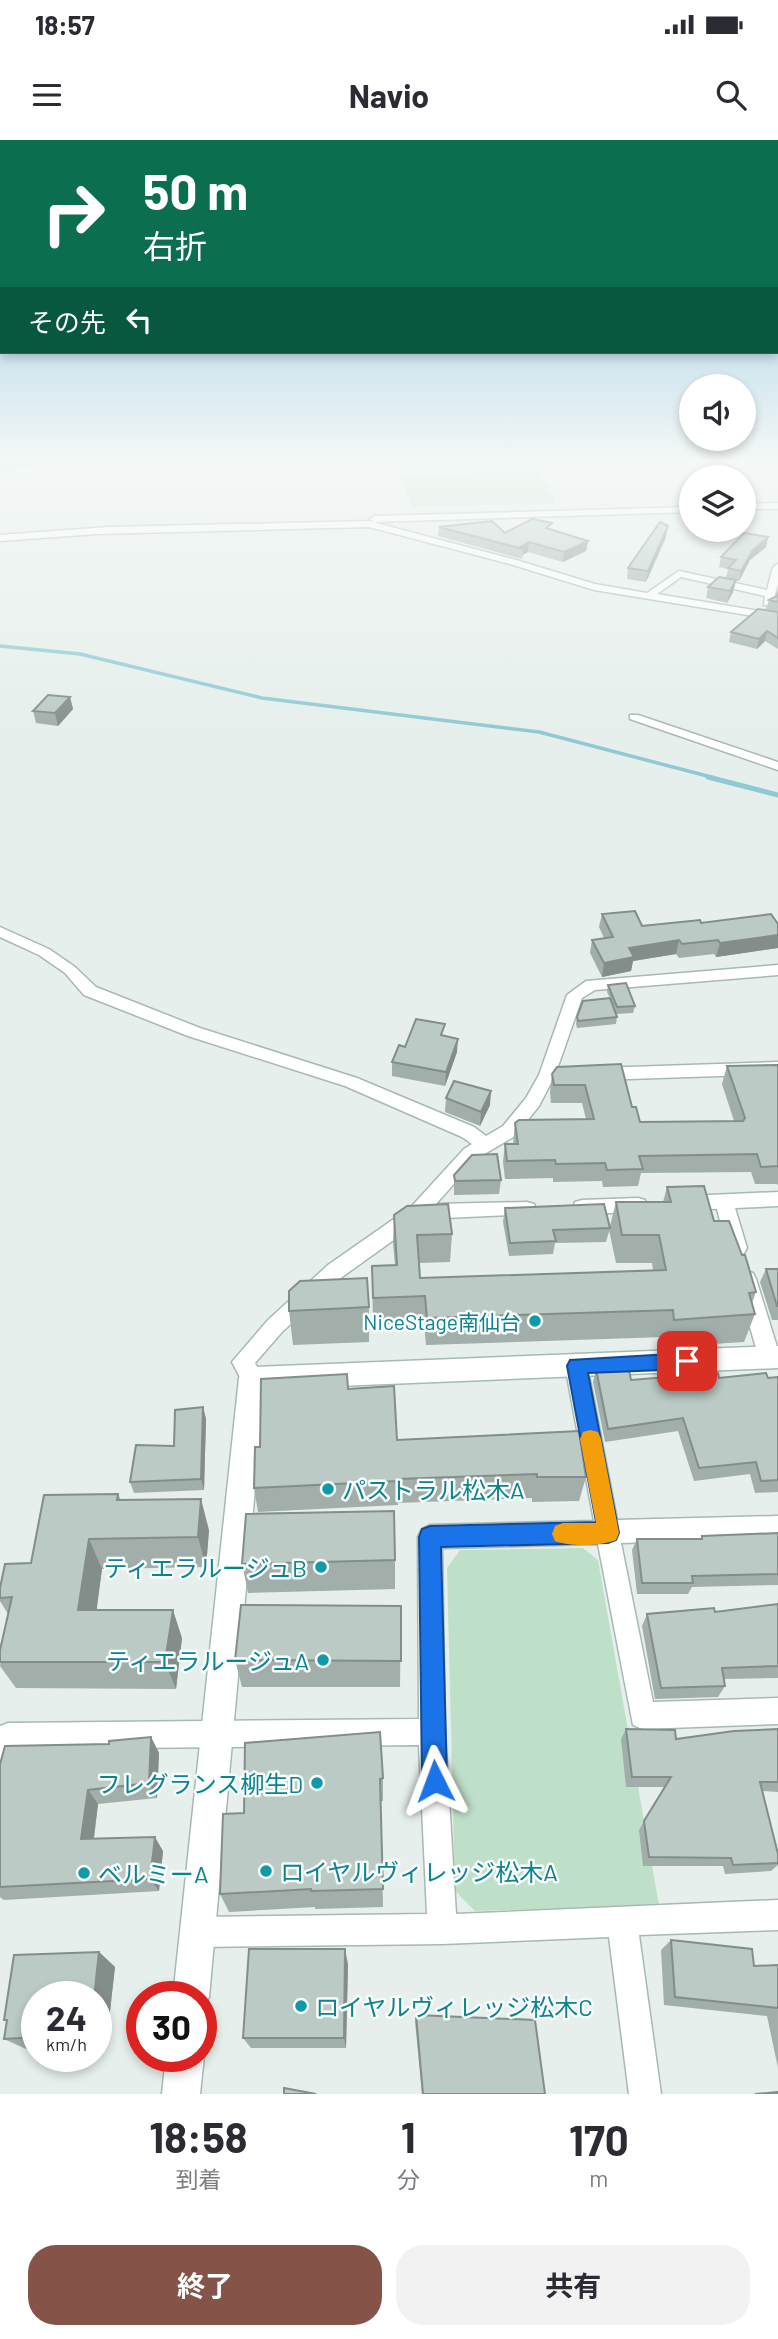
<!DOCTYPE html>
<html lang="ja">
<head>
<meta charset="utf-8">
<style>
  body { margin:0; font-family:Barlow,"Noto Sans JP",sans-serif; background:#f2f2f3; color:#2b2b33; height:100vh; display:flex; flex-direction:column; font-size:26px; white-space:nowrap }
  * { box-sizing:border-box; margin:0 }
  p { font-size:23px; color:#7c7c81 }
  .icon { flex:none; width:38px; height:38px; fill:none; stroke:currentColor; stroke-width:2; stroke-linecap:round; stroke-linejoin:round }
  .map { position:relative; height:1954px; overflow:hidden }
  .panel { display:flex; flex-direction:column; background:#fff; flex:1 }
  .panel>* { flex:none }
  .hud { position:absolute; left:0px; top:0px; width:779px; height:214px; box-shadow:0 4px 10px #0003; background:#0b6e4f; color:#fff; overflow:hidden }
  .controls { position:absolute; left:679px; top:234px; display:grid; gap:14px }
  .controls a { display:grid; place-items:center; width:77px; height:77px; border-radius:50%; background:#fff; box-shadow:0 4px 10px #0003; font-size:35px }
  .speed { position:absolute; left:21px; top:1841px; display:flex; gap:14px; font-size:35px; font-weight:700; text-align:center }
  .speed>* { display:grid; place-content:center; width:91px; height:91px; border-radius:50%; background:#fff; box-shadow:0 4px 10px #0003; line-height:1 }
  .speed small { font-size:18px; font-weight:400 }
  .speed .limit { border:10px solid #d22; background:#fff; color:#111 }
  .pin { position:absolute; display:grid; place-items:center; width:60px; height:60px; color:#fff; margin:-30px; border-radius:14px; box-shadow:0 4px 10px #0006 }
  .me { position:absolute; width:77px; margin:-38px; rotate:357deg; stroke-linejoin:round; filter:drop-shadow(0 0 5px #0008) }
  .turn { display:flex; align-items:center; gap:24px; height:147px; padding:0 28px; font-size:32px }
  .turn .icon { width:91px; height:91px; stroke-width:2.5 }
  .turn b { display:block; font-size:49px; line-height:60px }
  .then { display:flex; align-items:center; height:66px; padding:0 28px; background:#0003; gap:14px; font-size:26px }
  .eta { display:flex; justify-content:space-evenly; align-items:center; height:119px; text-align:center }
  .eta b { font-size:42px; font-weight:700; line-height:49px }
  .cta { display:flex; gap:14px; margin-top:auto; padding:14px 28px }
  .cta a { flex:1; height:80px; border-radius:28px; background:#855347; color:#fff; font-size:28px; font-weight:700; line-height:80px; text-align:center }
  .cta a+a { background:#f2f2f3; color:#2b2b33 }
  .status { display:flex; justify-content:space-between; align-items:center; height:49px; padding:0 35px; background:#fff; direction:ltr }
  .status svg { height:19px; fill:currentColor }
  header { display:flex; justify-content:space-between; align-items:center; height:91px; padding:0 28px; background:#fff; font-size:32px; font-weight:700 }
  .map>svg:first-child { display:block }
  .green { fill:#bfe0c8 }
  .water { fill:#8ec9d4 }
  .lines { fill:none; stroke-linecap:round; stroke-linejoin:round }
  .stream-far1 { stroke:#8ec9d4; stroke-width:3.5 }
  .stream { stroke:#8ec9d4; stroke-width:5 }
  .street-casing { stroke:#a8b8b2; stroke-width:3 }
  .secondary-casing { stroke:#a4bbb3; stroke-width:3 }
  .street { fill:#fff; fill-rule:evenodd }
  .secondary { fill:#fff; fill-rule:evenodd }
  .wall { fill:#a1aea9 }
  .shaded-wall { fill:#838d89 }
  .building { fill:#bbcac4; stroke:#838d89; stroke-width:2 }
  .route { fill:#1a73e8; stroke:#114b97; stroke-width:2 }
  .slow { fill:#f59e0b }
  .culture-dot { fill:#0f9aa8; stroke:#f7fbf9; stroke-width:2.5 }
  .labels { text-anchor:middle; dominant-baseline:central; stroke-width:5; stroke-linejoin:round; paint-order:stroke }
  .culture-label { font-size:21px; fill:#0d838f; stroke:#f7fbf9; text-anchor:end }
  .near-culture-label { font-size:24px; fill:#0d838f; stroke:#f7fbf9; text-anchor:start }
</style>
</head>
<body>
<div class="status"><b>18:57</b><svg viewBox="0 0 49 12"><path d="M0 12V9h3v3zM5 12V6h3v6zM10 12V3h3v9zM15 12V0h3v12zM26 1h20v11H26zM47 4h2v5h-2z"/></svg></div>
<header><svg class="icon" aria-label="menu" viewBox="0 0 24 24"><path d="M4 6h16M4 12h16M4 18h16"/></svg>Navio<svg class="icon" aria-label="search" viewBox="0 0 24 24"><circle cx="10" cy="10" r="6"/><path d="M15 15l6 6"/></svg></header>
<div class="map">
<svg width="778" height="1954" viewBox="0 0 778 1954">
  <rect width="100%" height="100%" fill="#e6efeb"/>
  <!-- green -->
  <path class="green" d="M539 331 556 363 411 367 402 335Z
    M583 1408 598 1420 659 1765 475 1771 455 1751 447 1428 460 1410Z"/>
  <!-- water -->
  <path class="water" d="M0 320H84L0 331Z"/>
  <g class="lines">
    <!-- stream-far1 -->
    <path class="stream-far1" d="M0 506 80 514 262 558 539 592 715 638"/>
    <!-- stream -->
    <path class="stream" d="M708 637 778 655"/>
    <!-- street casing -->
    <g class="street-casing">
      <path id="street" d="M778 363V369H744V364Z
        M691 367V372L374 382 370 379 374 376Z
        M369 381 516 420 595 444 647 453 679 431 767 450 773 427 778 424V444L772 465H764L765 456 681 437 657 454 778 474V480L594 450 510 424 369 387 96 394 0 401V395L108 387Z
        M630 575H638L778 622V630L630 579Z
        M0 787 49 809 75 827 96 847 200 888 357 938 474 987 486 996 503 986 526 958 539 935 567 855 586 841 778 825V835L595 850 582 858 555 935 539 966 515 996 476 1019 436 1064 527 1062 534 1064 536 1069 534 1074 423 1079 342 1137 282 1192 255 1223 263 1238 260 1245 252 1247 244 1245 232 1222 268 1180 328 1125 411 1067 464 1009 472 1004 462 997 345 946 188 896 84 855 65 833 39 815 0 797Z
        M778 922V934L599 940 591 934 599 928Z
        M778 1052V1066L735 1068 747 1108 744 1113 737 1116 730 1113 727 1108 717 1069 680 1068 678 1063 680 1058 687 1056Z
        M638 1058 645 1060 647 1065 645 1070 638 1072 582 1074 575 1072 573 1067 575 1062 582 1060Z
        M746 1131 753 1133 756 1139 778 1210V1223L770 1227 763 1224 759 1218 736 1139 739 1133Z
        M576 1216 583 1218 587 1225 617 1380 778 1376V1398L621 1403 653 1562 778 1558V1584L642 1589 633 1585 598 1404 442 1408 445 1592 456 1774 778 1760V1790L639 1795 661 1954H629L609 1797 442 1804 197 1807 187 1802 182 1792 187 1782 197 1777 427 1774 419 1605 18 1609 10 1641 0 1645V1586L8 1583 419 1579 418 1397 422 1389 430 1385 594 1381 565 1225 569 1218Z"/>
    </g>
    <!-- secondary casing -->
    <g class="secondary-casing">
      <path id="secondary" d="M778 1206V1228L264 1249 209 1857 201 1871V1857H173L239 1238 243 1230 252 1227Z
        M201 1910 204 1916 200 1954H162L166 1916H201Z"/>
    </g>
    <!-- street -->
    <use href="#street" class="street"/>
    <!-- secondary -->
    <use href="#secondary" class="secondary"/>
  </g>
  <!-- wall -->
  <path class="wall" d="M439 387 505 393 552 390 588 401 586 411 563 422 528 412 523 415 522 419 438 396Z
    M666 397 646 442 627 439 628 428Z
    M768 397 766 407 750 420 739 441H736L733 452 727 463 706 458 708 447 726 438 728 429 719 427 721 417Z
    M778 452V509L765 501 757 509 729 502 731 492 775 471 766 469 769 460 777 456Z
    M70 557 73 569 58 586 36 583 33 571Z
    M602 774 642 786 701 783 778 784V808L716 817 714 814 679 818 676 814 633 821 631 831 602 837 590 813 592 800 604 798 599 787Z
    M608 845 635 866 633 873 616 874 617 877 616 884 577 888 576 884 577 877 610 858 607 852Z
    M444 896 457 912 445 946 392 936V922L405 907Z
    M778 925V1046L777 1044H755L751 1032 641 1033 638 1046 603 1047 602 1041 553 1042V1038L505 1039 503 1022 505 1004H513L515 983 586 979 582 963H551L550 952 552 934 557 927 632 967 640 982 734 981 722 944 727 926Z
    M446 958 490 965 480 986 445 972Z
    M454 1035 501 1040 499 1054 454 1055Z
    M667 1047 714 1081 756 1152 752 1163 755 1174 744 1202 666 1207 664 1197 426 1205 424 1183 373 1185 372 1126 395 1125 393 1103 394 1075 452 1094 450 1122 419 1123 420 1138 653 1130 652 1123H616L609 1090 616 1062H663Z
    M505 1068 610 1088 606 1102 555 1103 553 1114 509 1116 503 1082Z
    M766 1129H778V1180H772L760 1142Z
    M369 1167V1202L293 1205 289 1171Z
    M596 1229 631 1240 768 1238 778 1237V1352L755 1353 750 1334 694 1341 678 1291 605 1302 593 1242Z
    M348 1249 397 1300 586 1337 579 1361 532 1362V1358L398 1363V1365L258 1372 254 1348 260 1307Z
    M203 1267 206 1279 204 1350 134 1353 130 1342 174 1306Z
    M118 1354 121 1360 209 1390 206 1427 102 1429 96 1470 182 1498 176 1549 16 1548 0 1526 8 1474 0 1461V1448Z
    M778 1393V1445L692 1447 688 1454H637L632 1410 637 1399H700L702 1396Z
    M395 1420V1449L248 1453 242 1424Z
    M778 1464V1538L724 1539 725 1546 718 1557 655 1559 642 1486 647 1474 715 1472Z
    M401 1466 400 1547H242L235 1520Z
    M626 1589 676 1599 778 1589V1652L763 1651 778 1714V1725L771 1731 725 1734 723 1726H643L639 1690 664 1647H626L621 1599Z
    M151 1597 159 1613 157 1658 98 1664 94 1699 163 1711 159 1751 4 1760 0 1757V1624Z
    M383 1638V1661H381L383 1767 315 1769V1767L229 1772 220 1754 244 1673Z
    M671 1800 754 1826 778 1825V1928L767 1876 664 1865 661 1810Z
    M99 1812 115 1827 106 1906H96V1857H37V1909H26L4 1899 7 1882 4 1880 14 1815Z
    M348 1824 346 1908H251L243 1898Z
    M416 1875 545 1954H422L415 1881Z"/>
  <!-- shaded-wall -->
  <path class="shaded-wall" d="M668 386 666 397 646 442 648 431Z
    M768 397 766 407 750 420 739 441 741 431 753 410Z
    M588 401 586 411 563 422 564 412Z
    M529 402 528 412 523 415V409L520 407Z
    M736 440 733 452 727 463 730 451Z
    M767 491 765 501 757 509 759 499Z
    M70 557 73 569 58 586 55 573Z
    M778 795V808L716 817 720 803Z
    M679 800 676 814 633 821 631 831 602 837 604 823 629 808Z
    M458 899 457 912 445 946 446 932Z
    M491 951 490 965 480 986 481 972Z
    M203 1267 206 1279 204 1350 201 1339Z
    M201 1359 209 1390 206 1427 198 1397Z
    M89 1399 102 1429 93 1498 78 1470Z
    M173 1470 182 1498 176 1549 165 1522Z
    M151 1597 159 1613 157 1658 149 1643Z
    M88 1650 98 1664 92 1712 81 1699Z
    M155 1697 163 1711 159 1751 150 1739Z
    M345 1809 348 1824 346 1908 344 1898Z
    M99 1812 115 1827 106 1906 96 1900V1857H94Z"/>
  <!-- building -->
  <path class="building" d="M532 379 552 383 546 388 588 401 564 412 529 402 520 407 523 409 439 387 492 381 505 393Z
    M660 382 668 386 648 431 628 428Z
    M744 393 768 397 753 410 741 431 728 428 736 420 721 417Z
    M719 437 736 440 730 451 708 447Z
    M778 452V462L769 460 777 456Z
    M758 469 778 472V498L767 491 759 499 731 492Z
    M48 555 70 557 55 573 33 571Z
    M635 771 642 786 700 780 701 783 771 774 778 784V795L720 803 718 800 682 804 679 800 629 808 634 817 604 823 592 800 613 797 602 774Z
    M626 843 635 866 617 867 608 845Z
    M610 858 617 877 578 881 577 877 583 861Z
    M416 879 445 884 441 895 458 899 446 932 392 922 399 905 405 907Z
    M621 924 632 967H636L640 982 743 981 745 978 727 926 778 925V1026L761 1027 757 1014 639 1016 643 1029 607 1030 605 1023 556 1024 555 1020 507 1021 505 1004H518L515 983 519 980 594 979 585 945H554L552 934 557 927Z
    M454 941 491 951 481 972 446 958Z
    M497 1014 501 1040 455 1041 454 1035 472 1015Z
    M704 1046 714 1081H729L742 1115H745L756 1152 749 1153 755 1174 674 1180 673 1170 427 1178 425 1156 373 1158 372 1126 397 1125 394 1075 407 1066 448 1064 452 1094 417 1095 420 1138 666 1130 659 1095H622L616 1062H671L667 1047Z
    M604 1064 610 1088 553 1090 556 1101 510 1103 505 1068Z
    M766 1129H778V1166H777Z
    M367 1138 369 1167 289 1171V1151L300 1141Z
    M628 1225 631 1240 718 1233 719 1238 766 1233 768 1238 778 1237V1340L761 1341 756 1322 699 1328 683 1278 608 1289 596 1229Z
    M347 1234 348 1249 394 1246 397 1300 579 1291 586 1337H537V1334L398 1339V1341L254 1348 255 1307H260L261 1239Z
    M203 1267 201 1339 130 1342 136 1305 174 1306 175 1270Z
    M118 1354 117 1360 201 1359 198 1397 89 1399 78 1470H173L165 1522H0V1510L12 1457 0 1458V1448L5 1424 31 1423 44 1355Z
    M394 1371 395 1420 242 1424 246 1374Z
    M778 1393V1434L692 1436 693 1443H642L637 1399H702V1396Z
    M778 1464V1526L722 1528 725 1546 661 1548 647 1474 714 1468 715 1472Z
    M241 1465 401 1466V1521L235 1520Z
    M626 1589 675 1590 676 1599 734 1591 778 1589V1642H760L778 1714V1723L733 1725 731 1718 649 1717 644 1681 671 1637H632Z
    M380 1592 383 1638 380 1639 383 1749 311 1751V1749L220 1754 223 1674 244 1673 245 1603Z
    M151 1597 149 1643 88 1650 81 1699 155 1697 150 1739 0 1747V1624L5 1606 109 1604V1601Z
    M671 1800 752 1809 754 1826 778 1825V1868L675 1857Z
    M249 1809H345L344 1898H243Z
    M99 1812 94 1857H37V1897L4 1899 7 1880H4L14 1815Z
    M416 1875 535 1880 545 1954H423Z
    M284 1948 316 1954H284Z
    M778 1952V1954H755Z"/>
  <!-- sky -->
  <linearGradient id="sky" x2="0" y2="1"><stop stop-color="#84bce0"/><stop offset="0.54" stop-color="#f4f8f6"/><stop offset="1" stop-color="#f4f8f6" stop-opacity="0"/></linearGradient>
  <rect width="778" height="594" fill="url(#sky)"/>
  <!-- route -->
  <path class="route" d="M687 1213 694 1215 696 1221 694 1227 687 1229 588 1233 619 1393 616 1400 608 1403 441 1407 447 1641 443 1650 435 1654 426 1650 422 1641 419 1397 422 1389 430 1386 596 1382 567 1226 570 1220Z"/>
  <!-- slow -->
  <path class="slow" d="M590 1290 598 1292 601 1299 619 1393 616 1400C600 1406 571 1407 555 1401L552 1394 555 1386 563 1383H596L580 1299 583 1292Z"/>
  <!-- markers -->
  <g class="culture-dot">
    <circle cx="535" cy="1181" r="7"/>
    <circle cx="328" cy="1349" r="7"/>
    <circle cx="321" cy="1427" r="7"/>
    <circle cx="323" cy="1520" r="7"/>
    <circle cx="317" cy="1643" r="7"/>
    <circle cx="266" cy="1731" r="7"/>
    <circle cx="84" cy="1733" r="7"/>
    <circle cx="301" cy="1866" r="7"/>
  </g>
  <g class="labels">
    <!-- culture labels -->
    <g class="culture-label">
      <text x="521" y="1181">NiceStage南仙台</text>
    </g>
    <!-- near-culture labels -->
    <g class="near-culture-label">
      <text x="342" y="1349">パストラル松木A</text>
      <text x="307" y="1427" text-anchor="end">ティエラルージュB</text>
      <text x="309" y="1520" text-anchor="end">ティエラルージュA</text>
      <text x="303" y="1643" text-anchor="end">フレグランス柳生D</text>
      <text x="280" y="1731">ロイヤルヴィレッジ松木A</text>
      <text x="98" y="1733">ベルミーA</text>
      <text x="315" y="1866">ロイヤルヴィレッジ松木C</text>
    </g>
  </g>
</svg>
<div class="controls">
<a><svg class="icon" aria-label="sound" viewBox="0 0 24 24"><path d="M4 9h4l5-4v14l-5-4H4zM17 9q2 3 0 6"/></svg></a>
<a><svg class="icon" aria-label="layers" viewBox="0 0 24 24"><path d="M12 4l9 5-9 5-9-5zM3 14l9 5 9-5"/></svg></a>
</div>
<div class="speed"><div>24<small>km/h</small></div><div class="limit">30</div></div>
<div class="pin" style="left:687px;top:1221px;background:#d93025"><svg class="icon" aria-label="arrive" viewBox="0 0 24 24"><path d="M6 21V4h12l-3 4 3 4H6"/></svg></div>
<svg class="me" style="left:435px;top:1641px" viewBox="-20 -20 40 40"><path d="M0-17L14 15 0 8-14 15z" fill="#1a73e8" stroke="#fff" stroke-width="4"/></svg>
<div class="hud">
<div class="turn"><svg class="icon" aria-label="right" viewBox="0 0 24 24"><path d="M7 20v-9h11M14 6l5 5-5 5"/></svg><div><b>50 m</b>右折</div></div>
<div class="then">その先<svg class="icon" aria-label="left" viewBox="0 0 24 24"><path d="M17 20v-9H6M10 6l-5 5 5 5"/></svg></div>
</div>
</div>
<section class="panel">
<div class="eta">
<div><b>18:58</b><p>到着</p></div>
<div><b>1</b><p>分</p></div>
<div><b>170</b><p>m</p></div>
</div>
<div class="cta"><a>終了</a><a>共有</a></div>
</section>
</body>
</html>
